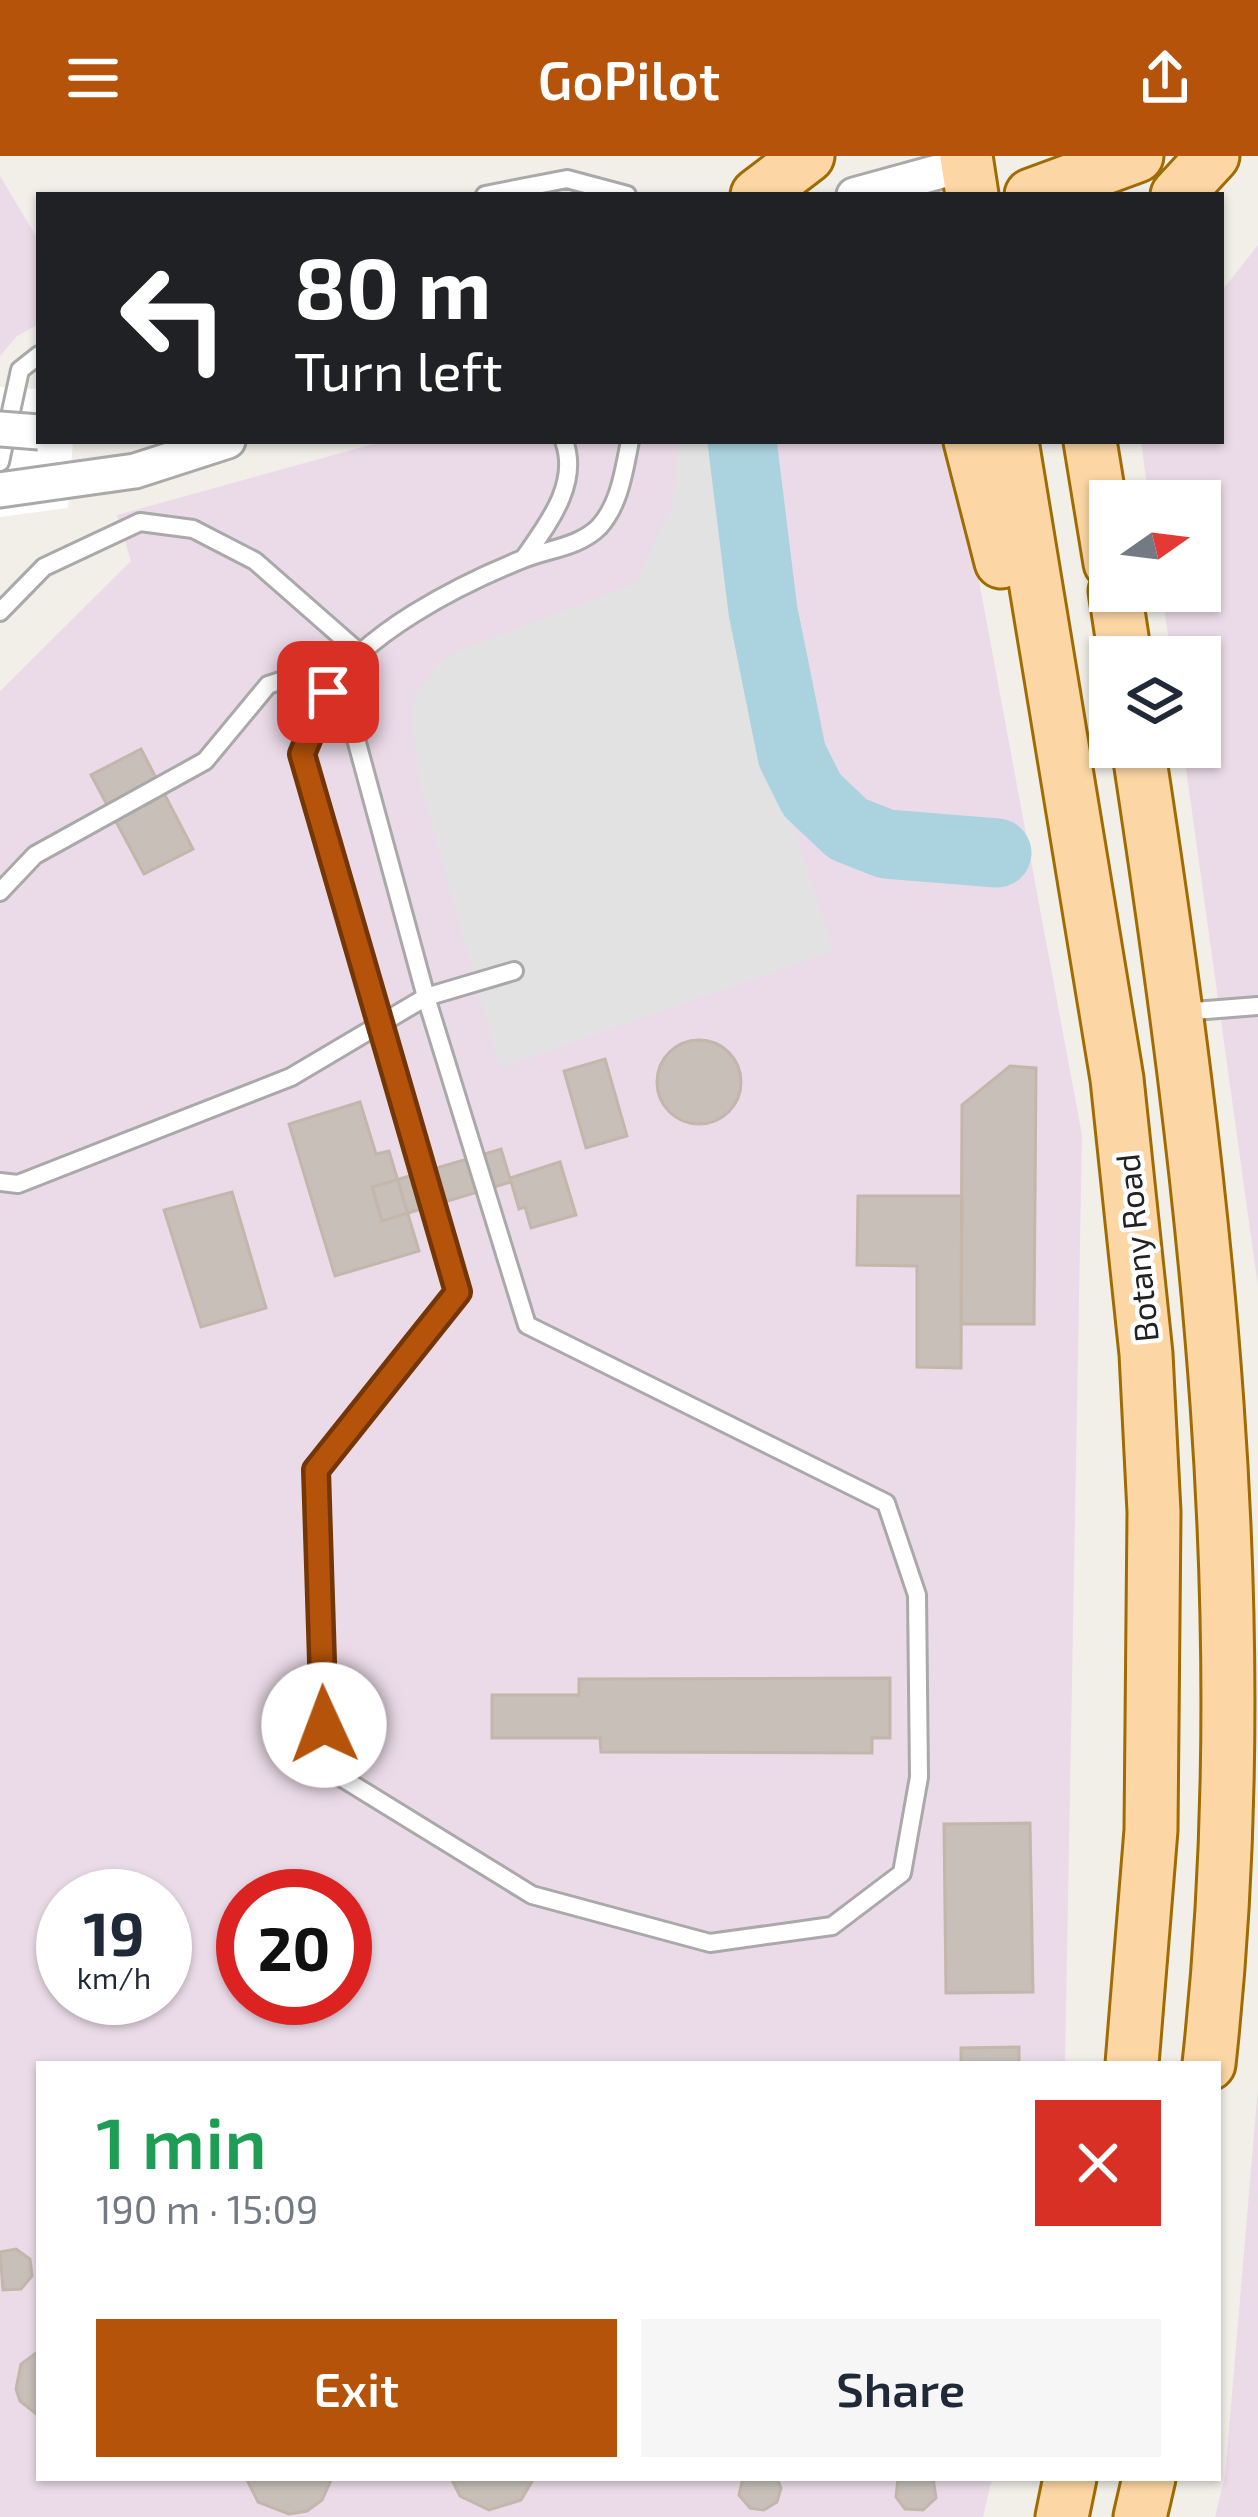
<!DOCTYPE html>
<html lang="en">
<head>
<meta charset="utf-8">
<style>
  body { margin:0; font-family:"Exo 2",sans-serif; background:#f6f6f7; color:#1f2937; height:100vh; display:flex; flex-direction:column; font-size:45px; white-space:nowrap }
  * { box-sizing:border-box; margin:0 }
  p { font-size:39px; color:#747a83 }
  .icon { flex:none; width:66px; height:66px; fill:none; stroke:currentColor; stroke-width:2; stroke-linecap:round; stroke-linejoin:round }
  .map { position:relative; flex:1; overflow:hidden }
  .side { position:absolute; left:36px; top:1905px; width:1185px; height:420px; display:flex; flex-direction:column; background:#fff; border-radius:0px; box-shadow:0 3px 9px #0004 }
  .side>* { flex:none }
  .banner { position:absolute; left:36px; top:36px; width:1188px; height:252px; border-radius:0px; box-shadow:0 3px 9px #0004; background:#202124; color:#fff; overflow:hidden }
  .needle { width:78px; rotate:76deg }
  .tools { position:absolute; left:1089px; top:324px; display:grid; gap:24px }
  .tools a { display:grid; place-items:center; width:132px; height:132px; border-radius:0px; background:#fff; box-shadow:0 3px 9px #0004; font-size:60px }
  .speed { position:absolute; left:36px; top:1713px; display:flex; gap:24px; font-size:60px; font-weight:700; text-align:center }
  .speed>* { display:grid; place-content:center; width:156px; height:156px; border-radius:50%; background:#fff; box-shadow:0 3px 9px #0004; line-height:1 }
  .speed small { font-size:30px; font-weight:400 }
  .speed .limit { border:18px solid #d22; background:#fff; color:#111 }
  .pin { position:absolute; display:grid; place-items:center; width:102px; height:102px; color:#fff; margin:-51px; border-radius:24px; box-shadow:0 6px 18px #0006 }
  .me { position:absolute; width:132px; margin:-66px; rotate:358deg; stroke-linejoin:round; filter:drop-shadow(0 0 9px #0008) }
  .turn { display:flex; align-items:center; gap:42px; height:252px; padding:0 60px; font-size:54px }
  .turn .icon { width:156px; height:156px; stroke-width:2.5 }
  .turn b { display:block; font-size:84px; line-height:102px }
  .round { display:grid; place-items:center; flex:none; width:126px; height:126px; border-radius:0px; background:#f6f6f7 }
  .headline { display:flex; align-items:center; justify-content:space-between; height:204px; padding:0 60px }
  h1 { font-size:72px; font-weight:600; line-height:90px; color:#1e9e55 }
  .action { display:flex; gap:24px; margin-top:auto; padding:24px 60px }
  .action a { flex:1; height:138px; border-radius:0px; background:#b45309; color:#fff; font-size:48px; font-weight:600; line-height:138px; text-align:center }
  .action a+a { background:#f6f6f7; color:#1f2937 }
  header { display:flex; justify-content:space-between; align-items:center; height:156px; padding:0 60px; background:#b45309; color:#fff; font-size:54px; font-weight:600 }
  .map>svg:first-child { display:block }
  .industrial { fill:#ebdbe8; fill-rule:evenodd }
  .parking { fill:#e2e2e2 }
  .pier { fill:#fff }
  .lines { fill:none; stroke-linecap:round; stroke-linejoin:round }
  .river { stroke:#aad3df; stroke-width:69 }
  .building { fill:#c7bfb8; stroke:#c4b6ab; stroke-width:3 }
  .lane-casing { stroke:#a9a9a9; stroke-width:22 }
  .street-casing { stroke:#a9a9a9; stroke-width:39 }
  .primary-casing { stroke:#a06b00; stroke-width:57 }
  .lane { stroke:#fff; stroke-width:16 }
  .street { stroke:#fff; stroke-width:33 }
  .primary { stroke:#fcd6a4; stroke-width:51 }
  .street-bridge-casing { stroke:#a9a9a9; stroke-width:39; stroke-linecap:butt }
  .street-bridge { stroke:#fff; stroke-width:33 }
  .route-casing { stroke:#753606; stroke-width:30 }
  .route { stroke:#b45309; stroke-width:21 }
  .labels { text-anchor:middle; dominant-baseline:central; stroke-width:9; stroke-linejoin:round; paint-order:stroke }
  .street-label { font-size:33px; fill:#222; stroke:#fff }
</style>
</head>
<body>
<header><svg class="icon" aria-label="menu" viewBox="0 0 24 24"><path d="M4 6h16M4 12h16M4 18h16"/></svg>GoPilot<svg class="icon" aria-label="share" viewBox="0 0 24 24"><path d="M12 15V3M7 8l5-5 5 5M5 13v7h14v-7"/></svg></header>
<div class="map">
<svg width="1258" height="2361" viewBox="0 0 1258 2361">
  <rect width="100%" height="100%" fill="#f2efe9"/>
  <!-- industrial -->
  <path class="industrial" d="M0 20 39 85V168L17 180 0 200Z
    M1258 89V1131L1183 591H1200V501H1171L1162 435H1200V345H1149L1141 285H1221V136Z
    M384 285H953L1082 979 1065 1908H39V2322H992L983 2361H0V535L131 405 117 359ZM63 1740H165V1842H63ZM243 1740H345V1842H243Z
    M1258 1931V2361H1215L1225 2320Z"/>
  <!-- parking -->
  <path class="parking" d="M678 285H717L769 591 833 795 500 912 421 630 411 561 415 540 439 507 451 498 636 427 673 347Z"/>
  <!-- pier -->
  <path class="pier" d="M0 231 39 233V285H73L68 352 0 361Z"/>
  <g class="lines">
    <!-- river -->
    <path class="river" d="M742 285 763 455 792 599 812 639 848 673 886 688 997 697"/>
  </g>
  <!-- building -->
  <path class="building" d="M141 593 193 693 144 718 91 619Z
    M657 926a42 42 0 1 1 84 0a42 42 0 1 1-84 0Z
    M605 903 627 980 586 992 564 915Z
    M1010 910 1036 912 1034 1168H961L962 949Z
    M360 946 376 998 389 995 419 1095 335 1120 289 968Z
    M501 993 511 1026 382 1065 372 1031Z
    M560 1006 576 1059 531 1072 525 1051 519 1053 510 1022Z
    M232 1036 266 1152 201 1171 164 1054Z
    M858 1040H962L961 1212 917 1211V1110L857 1109Z
    M890 1522V1582H872V1597L601 1596 600 1582H492V1539H579V1523Z
    M1030 1667 1033 1836 946 1837 944 1668Z
    M1019 1891V1908H961V1892Z
    M16 2093 30 2103 32 2120 21 2133 3 2134 0 2096Z
    M39 2195V2260L20 2245 16 2233 21 2208Z
    M246 2322H332L322 2344 307 2355 289 2358 258 2346Z
    M451 2322H534L521 2344 489 2354 460 2340Z
    M743 2322H777L781 2332 777 2346 764 2354 750 2352 739 2339Z
    M898 2322H933L936 2342 923 2354 905 2353 896 2341Z"/>
  <g class="lines">
    <!-- lane casing -->
    <g class="lane-casing">
      <path id="lane" d="M485 39 567 23 627 39
        M0 306 20 214 39 199
        M524 402C547 369 580 328 564 285
        M0 456 44 411 140 366 193 373 255 405 361 498
        M328 536 356 583 426 841 527 1169 886 1347 917 1439 919 1621 902 1717 832 1770 710 1787 532 1739 326 1612 316 1314 458 1136 302 598C310 579 316 557 327 538 360 478 461 428 523 403 548 393 579 391 599 371 620 348 624 314 630 285
        M0 736 35 699 205 605 268 529 357 500
        M1181 856 1258 850
        M0 1026 18 1028 291 921 426 841 514 815"/>
    </g>
    <!-- street casing -->
    <g class="street-casing">
      <path id="street" d="M854 39 967 8
        M0 334 135 315 228 285"/>
    </g>
    <!-- primary casing -->
    <g class="primary-casing">
      <path id="primary" d="M966 0 972 39
        M757 39 808 0
        M1031 39 1137 0
        M1177 39 1213 0
        M970 285 1001 406
        M1012 285 1117 923 1146 1198 1154 1356 1151 1674 1132 1908
        M1090 285 1110 407
        M1115 435 1125 501
        M1138 591C1205 1030 1258 1464 1209 1908
        M1062 2361 1070 2322
        M1140 2361 1149 2322"/>
    </g>
    <!-- lane -->
    <use href="#lane" class="lane"/>
    <!-- street -->
    <use href="#street" class="street"/>
    <!-- primary -->
    <use href="#primary" class="primary"/>
    <!-- street-bridge casing -->
    <g class="street-bridge-casing">
      <path id="street-bridge" d="M0 273 39 276"/>
    </g>
    <!-- street-bridge -->
    <use href="#street-bridge" class="street-bridge"/>
  </g>
  <g class="lines">
    <!-- route casing -->
    <g class="route-casing">
      <path id="route" d="M324 1569 316 1314 458 1136 302 598 328 536"/>
    </g>
    <!-- route -->
    <use href="#route" class="route"/>
  </g>
  <g class="labels">
    <!-- street labels -->
    <g class="street-label">
      <text transform="translate(1136 1092) rotate(-96)">Botany Road</text>
    </g>
  </g>
</svg>
<div class="tools">
<a><svg class="needle" viewBox="-14 -14 28 28"><path d="M0-13l5 13h-10z" fill="#e53935"/><path d="M0 13l5-13h-10z" fill="#747a83"/></svg></a>
<a><svg class="icon" aria-label="layers" viewBox="0 0 24 24"><path d="M12 4l9 5-9 5-9-5zM3 14l9 5 9-5"/></svg></a>
</div>
<div class="speed"><div>19<small>km/h</small></div><div class="limit">20</div></div>
<div class="pin" style="left:328px;top:536px;background:#d93025"><svg class="icon" aria-label="arrive" viewBox="0 0 24 24"><path d="M6 21V4h12l-3 4 3 4H6"/></svg></div>
<svg class="me" style="left:324px;top:1569px" viewBox="-20 -20 40 40"><circle r="19" fill="#fff"/><path d="M0-13L10 11 0 6-10 11z" fill="#b45309"/></svg>
<div class="banner">
<div class="turn"><svg class="icon" aria-label="left" viewBox="0 0 24 24"><path d="M17 20v-9H6M10 6l-5 5 5 5"/></svg><div><b>80 m</b>Turn left</div></div>
</div>
<section class="side">
<div class="headline"><div><h1>1 min</h1><p>190 m · 15:09</p></div><a class="round" style="background:#d93025;color:#fff"><svg class="icon" aria-label="close" viewBox="0 0 24 24"><path d="M6 6l12 12M18 6L6 18"/></svg></a></div>
<div class="action"><a>Exit</a><a>Share</a></div>
</section>
</div>
</body>
</html>
